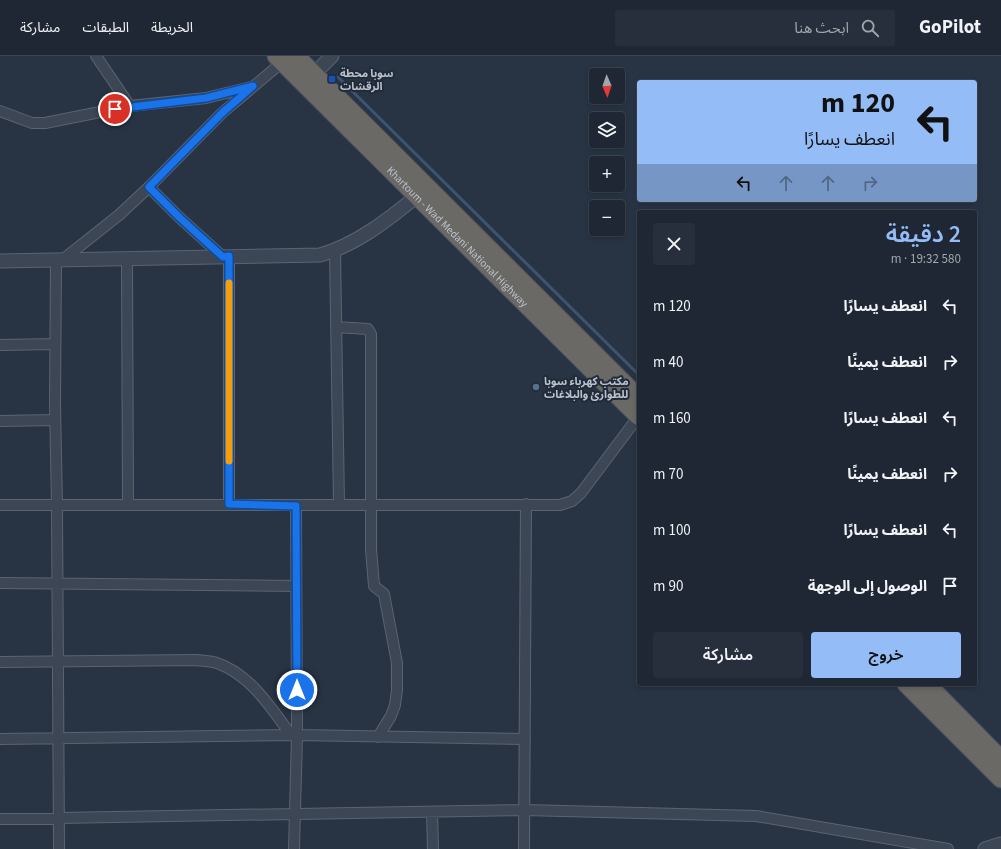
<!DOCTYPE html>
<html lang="ar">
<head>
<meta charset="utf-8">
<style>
  body { margin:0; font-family:"Source Sans 3","Noto Sans Arabic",sans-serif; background:#262f3b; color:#f1f3f6; direction:rtl; height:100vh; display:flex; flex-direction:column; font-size:15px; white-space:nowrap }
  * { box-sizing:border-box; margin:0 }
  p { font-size:13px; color:#a1a5ac }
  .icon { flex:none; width:22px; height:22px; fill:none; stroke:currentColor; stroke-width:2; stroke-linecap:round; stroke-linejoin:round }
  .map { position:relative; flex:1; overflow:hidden; direction:ltr }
  .side { position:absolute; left:637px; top:154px; width:340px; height:476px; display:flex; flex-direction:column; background:#1e2733; border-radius:4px; box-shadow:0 2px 6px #0003,0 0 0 1px #3c444e; direction:rtl }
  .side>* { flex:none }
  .top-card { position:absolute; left:637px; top:24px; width:340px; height:122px; border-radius:4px; box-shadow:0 2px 6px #0003,0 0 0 1px #3c444e; direction:rtl; background:#94bdf8; color:#111; overflow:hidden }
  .needle { width:26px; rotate:178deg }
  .controls { position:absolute; left:589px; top:12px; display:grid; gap:8px }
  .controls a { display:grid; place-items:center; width:36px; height:36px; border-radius:4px; background:#1e2733; box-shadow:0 2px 6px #0003,0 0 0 1px #3c444e; font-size:20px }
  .pin { position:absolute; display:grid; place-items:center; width:34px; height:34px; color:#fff; margin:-17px; border:2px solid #fff; border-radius:50%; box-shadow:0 1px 4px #0007 }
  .me { position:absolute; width:44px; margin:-22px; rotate:0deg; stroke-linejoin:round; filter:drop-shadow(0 0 3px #0008) }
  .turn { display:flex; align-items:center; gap:14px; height:84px; padding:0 16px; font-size:18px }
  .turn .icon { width:52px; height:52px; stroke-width:2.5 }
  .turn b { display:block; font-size:28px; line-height:34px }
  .lanes { display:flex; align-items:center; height:38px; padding:0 16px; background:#0003; justify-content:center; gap:20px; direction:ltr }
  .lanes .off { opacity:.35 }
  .round { display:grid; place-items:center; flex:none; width:42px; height:42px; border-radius:4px; background:#262f3b }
  .overview { display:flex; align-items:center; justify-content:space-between; height:68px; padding:0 16px }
  h1 { font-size:24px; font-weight:600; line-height:30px; color:#94bdf8 }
  .action { display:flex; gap:8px; margin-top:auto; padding:8px 16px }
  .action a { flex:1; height:46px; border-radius:4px; background:#94bdf8; color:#111; font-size:16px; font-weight:600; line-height:46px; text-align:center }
  .action a+a { background:#262f3b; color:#f1f3f6 }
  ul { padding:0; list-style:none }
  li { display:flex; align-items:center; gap:12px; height:56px; padding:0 16px }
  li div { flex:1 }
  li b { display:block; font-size:15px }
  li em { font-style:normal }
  header { display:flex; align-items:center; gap:24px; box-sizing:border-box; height:56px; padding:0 20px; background:#1e2733; border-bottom:1px solid #3c444e }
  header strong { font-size:19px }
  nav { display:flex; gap:22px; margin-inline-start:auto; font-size:14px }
  .search { width:280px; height:36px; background:#262f3b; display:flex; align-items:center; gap:10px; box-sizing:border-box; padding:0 14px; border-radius:4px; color:#a1a5ac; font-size:15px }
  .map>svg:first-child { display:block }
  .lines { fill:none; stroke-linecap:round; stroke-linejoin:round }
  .stream { stroke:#3e536d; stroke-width:3 }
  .minor-casing { stroke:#5b6471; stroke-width:12 }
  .tertiary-casing { stroke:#5b6471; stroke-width:15 }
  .trunk-casing { stroke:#47515e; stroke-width:19 }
  .minor { stroke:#3c4654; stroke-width:10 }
  .tertiary { stroke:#3c4654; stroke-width:13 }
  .trunk { stroke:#6a6966; stroke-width:17 }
  .route-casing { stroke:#114b97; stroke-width:10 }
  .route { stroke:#1a73e8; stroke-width:7 }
  .slow { stroke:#f59e0b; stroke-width:7 }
  .transit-dot { fill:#1a4fb4; stroke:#212b39; stroke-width:1.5 }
  .service-dot { fill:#5c6f8a; stroke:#212b39; stroke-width:1.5 }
  .labels { text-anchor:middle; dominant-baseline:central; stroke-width:4; stroke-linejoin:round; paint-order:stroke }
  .poi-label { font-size:11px; font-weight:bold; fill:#bac2cd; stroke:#212b39; text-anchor:start }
  .street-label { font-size:11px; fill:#bac2cd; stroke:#212b39 }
</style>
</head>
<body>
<header>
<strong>GoPilot</strong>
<div class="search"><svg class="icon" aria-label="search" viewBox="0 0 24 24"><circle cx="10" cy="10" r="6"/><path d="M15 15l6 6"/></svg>ابحث هنا</div>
<nav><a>الخريطة</a><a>الطبقات</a><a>مشاركة</a></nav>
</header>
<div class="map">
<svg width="1001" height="793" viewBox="0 0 1001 793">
  <rect width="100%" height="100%" fill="#283444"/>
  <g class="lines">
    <!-- stream -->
    <path class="stream" d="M338 21 639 319"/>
    <!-- minor casing -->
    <g class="minor-casing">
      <path id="minor" d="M96 0 130 50
        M0 55 32 67H45L130 50 206 42 251 31
        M149 131 180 162 223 201
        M335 195 339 448
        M229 200V448
        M127 204 128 448
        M56 205 55 349 57 449 59 793
        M61 205 119 159 149 131 222 57 286 3
        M336 271 368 273 371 278V493L374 530 384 538 397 607V634L395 649 391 660 378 681
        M0 289 54 288
        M0 365 55 364
        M0 449H560L572 445 581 437 638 361
        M0 527 296 530
        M0 606 196 604C203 605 211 605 217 607 251 619 271 652 291 679
        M0 683 297 679 525 683
        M432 756 433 793
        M0 763 525 754 756 760 948 793
        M294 793 297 679 296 450
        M524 793 526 448"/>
    </g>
    <!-- tertiary casing -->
    <g class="tertiary-casing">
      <path id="tertiary" d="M308 24 332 0
        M0 205 320 199C356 189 389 163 417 140
        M985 793 1001 788"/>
    </g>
    <!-- trunk casing -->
    <g class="trunk-casing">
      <g id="trunk">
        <path id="s1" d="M276 0 639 361"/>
        <path d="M296 0 639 342"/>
        <path d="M906 628 1001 723"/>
        <path d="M927 628 1001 703"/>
      </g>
    </g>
    <!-- minor -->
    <use href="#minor" class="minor"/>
    <!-- tertiary -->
    <use href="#tertiary" class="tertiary"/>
    <!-- trunk -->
    <use href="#trunk" class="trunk"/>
  </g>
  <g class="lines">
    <!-- route casing -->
    <g class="route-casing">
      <path id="route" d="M115 53 206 42 253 30 222 57 149 131 180 162 223 201 229 200V448L296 450 297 634"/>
    </g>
    <!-- route -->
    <use href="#route" class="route"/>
    <!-- slow -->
    <path class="slow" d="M229 227V405"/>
  </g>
  <!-- markers -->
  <rect class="transit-dot" x="328" y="19" width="8" height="8" rx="2"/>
  <circle class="service-dot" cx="536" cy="331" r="4"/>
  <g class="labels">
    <!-- poi labels -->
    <g class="poi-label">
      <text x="340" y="17">سوبا محطة<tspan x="340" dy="13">الرقشات</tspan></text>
      <text x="544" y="325">مكتب كهرباء سوبا<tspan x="544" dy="13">للطوارئ والبلاغات</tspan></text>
    </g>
    <!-- street labels -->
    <g class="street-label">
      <text stroke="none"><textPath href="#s1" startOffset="256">Khartoum - Wad Medani National Highway</textPath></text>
    </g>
  </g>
</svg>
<div class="controls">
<a><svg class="needle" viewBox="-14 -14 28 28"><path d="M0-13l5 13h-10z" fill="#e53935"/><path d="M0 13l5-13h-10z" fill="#a1a5ac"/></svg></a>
<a><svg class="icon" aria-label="layers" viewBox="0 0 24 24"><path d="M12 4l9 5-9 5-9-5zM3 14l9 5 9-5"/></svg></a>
<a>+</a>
<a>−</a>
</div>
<div class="pin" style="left:115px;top:53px;background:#d93025"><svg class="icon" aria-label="arrive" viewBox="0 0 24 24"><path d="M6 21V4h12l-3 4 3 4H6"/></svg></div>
<svg class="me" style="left:297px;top:634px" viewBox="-20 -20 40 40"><circle r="17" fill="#1a73e8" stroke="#fff" stroke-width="3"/><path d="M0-11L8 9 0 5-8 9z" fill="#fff"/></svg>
<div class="top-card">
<div class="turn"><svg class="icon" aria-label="left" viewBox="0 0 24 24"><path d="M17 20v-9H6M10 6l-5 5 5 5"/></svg><div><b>120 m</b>انعطف يسارًا</div></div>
<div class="lanes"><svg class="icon" aria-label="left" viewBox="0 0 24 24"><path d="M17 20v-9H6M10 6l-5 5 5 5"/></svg><svg class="icon off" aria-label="ahead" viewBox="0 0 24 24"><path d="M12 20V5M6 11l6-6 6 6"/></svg><svg class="icon off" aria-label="ahead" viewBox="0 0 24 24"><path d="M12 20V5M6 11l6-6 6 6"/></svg><svg class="icon off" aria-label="right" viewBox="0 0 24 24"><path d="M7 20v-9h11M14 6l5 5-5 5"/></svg></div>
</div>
<section class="side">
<div class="overview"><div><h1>2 دقيقة</h1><p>580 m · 19:32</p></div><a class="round"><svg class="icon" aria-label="close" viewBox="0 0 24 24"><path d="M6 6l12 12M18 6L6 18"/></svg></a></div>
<ul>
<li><svg class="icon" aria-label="left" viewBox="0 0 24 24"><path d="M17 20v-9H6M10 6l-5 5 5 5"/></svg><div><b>انعطف يسارًا</b></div><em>120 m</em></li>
<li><svg class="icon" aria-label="right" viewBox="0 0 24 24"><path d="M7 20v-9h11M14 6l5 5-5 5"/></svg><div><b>انعطف يمينًا</b></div><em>40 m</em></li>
<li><svg class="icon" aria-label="left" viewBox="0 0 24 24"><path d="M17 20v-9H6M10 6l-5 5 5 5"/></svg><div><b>انعطف يسارًا</b></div><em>160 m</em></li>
<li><svg class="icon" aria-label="right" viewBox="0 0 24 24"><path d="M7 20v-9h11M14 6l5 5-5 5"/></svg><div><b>انعطف يمينًا</b></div><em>70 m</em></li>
<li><svg class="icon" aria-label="left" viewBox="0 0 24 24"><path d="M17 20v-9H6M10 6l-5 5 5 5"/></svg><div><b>انعطف يسارًا</b></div><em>100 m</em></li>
<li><svg class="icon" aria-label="arrive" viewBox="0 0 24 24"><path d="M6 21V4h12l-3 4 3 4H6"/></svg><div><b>الوصول إلى الوجهة</b></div><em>90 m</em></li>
</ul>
<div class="action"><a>خروج</a><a>مشاركة</a></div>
</section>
</div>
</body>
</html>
